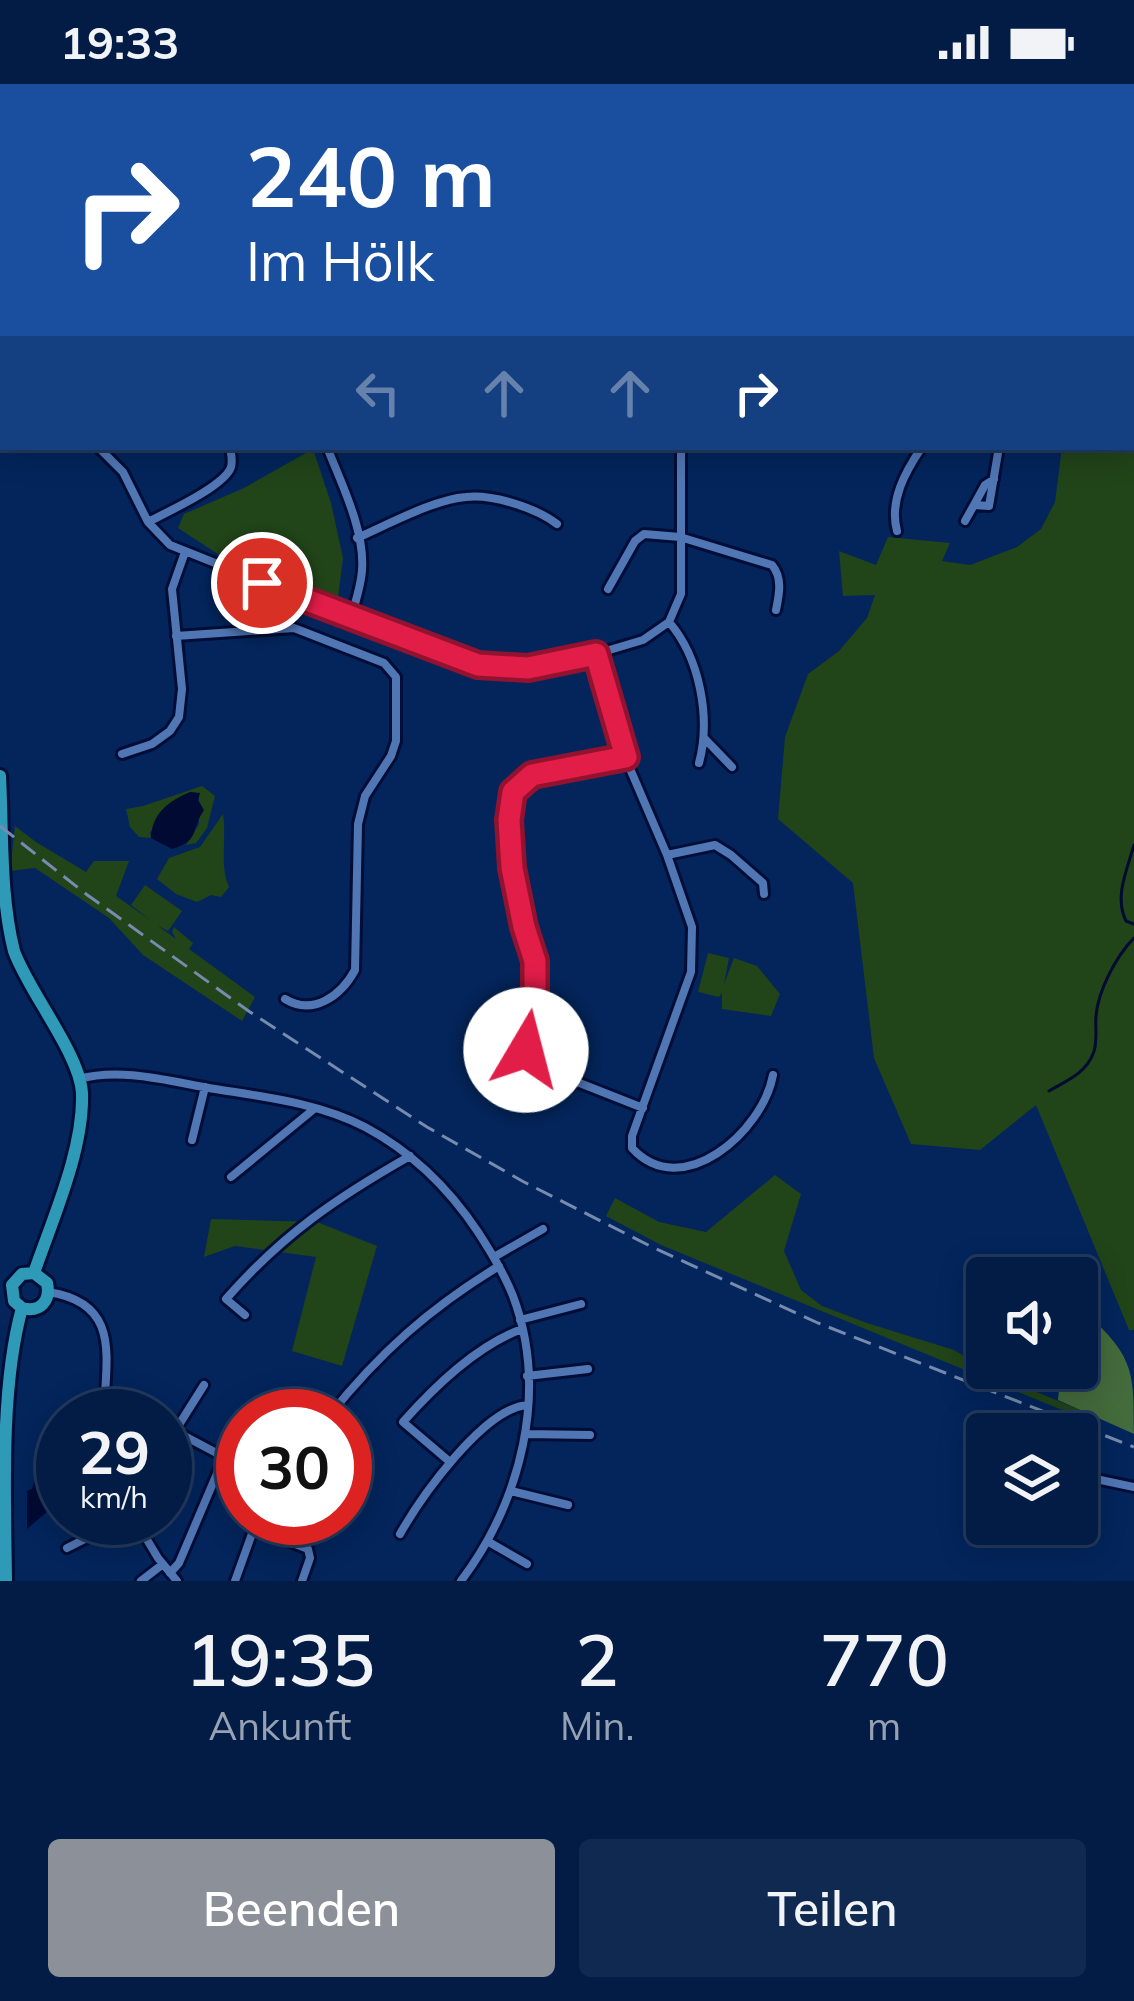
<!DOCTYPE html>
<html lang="de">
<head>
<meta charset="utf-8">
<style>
  body { margin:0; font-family:Mulish,sans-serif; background:#102950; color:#f1f3f6; height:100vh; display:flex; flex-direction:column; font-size:45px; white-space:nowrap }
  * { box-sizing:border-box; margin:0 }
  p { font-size:39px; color:#96a1b3 }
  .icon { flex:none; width:66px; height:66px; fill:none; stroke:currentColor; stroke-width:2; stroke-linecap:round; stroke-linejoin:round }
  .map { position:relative; height:1497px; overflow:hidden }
  .panel { display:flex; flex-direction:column; background:#021c45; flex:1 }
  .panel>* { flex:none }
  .guide { position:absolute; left:0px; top:0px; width:1134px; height:366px; box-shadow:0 6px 30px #0003,0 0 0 3px #233a5e; background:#1a4fa0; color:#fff; overflow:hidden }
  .controls { position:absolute; left:966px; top:1173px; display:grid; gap:24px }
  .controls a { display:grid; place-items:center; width:132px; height:132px; border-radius:12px; background:#021c45; box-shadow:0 6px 30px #0003,0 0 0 3px #233a5e; font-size:60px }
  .speed { position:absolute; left:36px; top:1305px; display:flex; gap:24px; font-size:60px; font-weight:700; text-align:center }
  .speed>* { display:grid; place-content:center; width:156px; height:156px; border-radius:50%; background:#021c45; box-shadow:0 6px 30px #0003,0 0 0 3px #233a5e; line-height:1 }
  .speed small { font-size:30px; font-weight:400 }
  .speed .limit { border:18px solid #d22; background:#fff; color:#111 }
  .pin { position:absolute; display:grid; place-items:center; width:102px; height:102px; color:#fff; margin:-51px; border:6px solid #fff; border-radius:50%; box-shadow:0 3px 12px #0007 }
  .me { position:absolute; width:132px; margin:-66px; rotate:8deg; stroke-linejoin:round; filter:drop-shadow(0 0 9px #0008) }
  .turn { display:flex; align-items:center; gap:42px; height:252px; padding:0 48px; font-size:54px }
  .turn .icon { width:156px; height:156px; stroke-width:2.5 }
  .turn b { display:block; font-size:84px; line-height:102px }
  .lanes { display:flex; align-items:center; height:114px; padding:0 48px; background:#0003; justify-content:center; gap:60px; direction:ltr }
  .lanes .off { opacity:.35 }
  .eta { display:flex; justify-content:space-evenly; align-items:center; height:204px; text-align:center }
  .eta b { font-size:72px; font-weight:600; line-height:84px }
  .button { display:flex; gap:24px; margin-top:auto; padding:24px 48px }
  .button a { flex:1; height:138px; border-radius:12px; background:#8c9099; color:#fff; font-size:48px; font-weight:600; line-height:138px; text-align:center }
  .button a+a { background:#102950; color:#f1f3f6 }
  .status { display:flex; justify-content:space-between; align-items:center; height:84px; padding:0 60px; background:#021c45; direction:ltr }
  .status svg { height:33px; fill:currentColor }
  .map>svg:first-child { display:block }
  .green { fill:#214419 }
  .forest { fill:#446b3c }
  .water { fill:#000a33 }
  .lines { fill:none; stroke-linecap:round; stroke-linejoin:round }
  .stream { stroke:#000a33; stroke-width:3 }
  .minor-casing { stroke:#000d36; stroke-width:14 }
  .primary-casing { stroke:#000d36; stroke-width:18 }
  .minor { stroke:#5076b4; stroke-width:8 }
  .primary { stroke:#2f9ab7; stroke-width:12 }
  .rail { stroke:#768bad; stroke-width:3; stroke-dasharray:18 9; stroke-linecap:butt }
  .route-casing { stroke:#92132f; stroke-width:30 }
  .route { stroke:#e11d48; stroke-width:21 }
</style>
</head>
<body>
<div class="status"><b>19:33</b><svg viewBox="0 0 49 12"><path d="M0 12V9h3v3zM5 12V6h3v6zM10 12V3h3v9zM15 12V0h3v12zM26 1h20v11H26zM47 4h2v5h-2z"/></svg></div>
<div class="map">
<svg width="1134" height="1497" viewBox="0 0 1134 1497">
  <rect width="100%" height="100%" fill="#03255c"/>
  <!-- green -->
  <path class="green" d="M1131 248 1134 249V1246H1129L1036 1021 980 1066 911 1060 874 974 853 799 778 735 785 653 808 590 839 567 867 534 875 511 843 512 839 467 876 481 888 453 950 459 942 477 970 481 1017 463 1041 445 1055 418 1062 363H1131Z
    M313 365 331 419 343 474 337 522 227 476 178 444 184 430 244 404Z
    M202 702 215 712 207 744 196 759 186 761 199 740V710L150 748 151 754 139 753 130 743 126 725 143 722Z
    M223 730C227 755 219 780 229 803L221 813 211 811 197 818 176 810 157 795 169 774 200 763Z
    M15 742 36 758 86 788 94 777H129L116 812 150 836 131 821 145 801 182 827 168 847 158 842 176 855 172 848 174 843 193 859 189 865 255 913 242 937 143 871 109 834 35 784 10 787Z
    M708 869 729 874 724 900 734 874 757 882 780 910 771 932 722 925V909L719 913 698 908Z
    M775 1091 801 1110 784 1167 801 1206 822 1222 867 1239 954 1266 1000 1293 1090 1330 1084 1335 661 1161 606 1132 615 1114 659 1138 706 1148Z
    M211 1135 317 1138 377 1162 342 1282 292 1267 316 1173 235 1162 204 1173Z"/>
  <!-- forest -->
  <path class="forest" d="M1086 1229C1134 1273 1134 1287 1134 1350L1058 1316 1061 1284H1077V1237Z"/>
  <!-- water -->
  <path class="water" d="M190 708 200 709 198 716 204 726C191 745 200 757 172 765L151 754C152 729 169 717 190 708Z
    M57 1357 63 1359V1399L52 1412 48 1427 27 1445V1407L32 1405 39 1380 50 1373 52 1364Z"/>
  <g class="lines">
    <!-- stream -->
    <path class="stream" d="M1131 210 1134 207
      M1131 252 1134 257
      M1134 761C1127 786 1114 813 1126 837L1134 840
      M1049 1007C1066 997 1085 990 1093 970 1098 960 1095 943 1096 932 1098 907 1116 872 1134 854"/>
    <!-- minor casing -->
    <g class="minor-casing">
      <path id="minor" d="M637 0 640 3
        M808 0 809 3
        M311 3V0
        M0 302H3
        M98 363 123 388 148 438 170 461 463 578 510 585 536 583 596 570 643 556 669 538 681 510V363
        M327 363C341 399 365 446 362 486 361 502 355 519 351 534
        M994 395 985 401 974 421 989 422 999 363
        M965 437 974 421
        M148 438C167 428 225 402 231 383 233 376 231 370 230 363
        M897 447C889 417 905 388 922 363
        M357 454C387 441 435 415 466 413 493 410 536 424 557 440
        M608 505 635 457 644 450 680 453 772 481C783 494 779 511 776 526
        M669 538C700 574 711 634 699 679
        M176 552 294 544 384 579 396 593V657L391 672 365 712 358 740 355 886C341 912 313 932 285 915
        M596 570 625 673 667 771 692 843 691 888 632 1052V1064C682 1119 763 1047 773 991
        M705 655 732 683
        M122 670 152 660 170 647 179 633 182 605 172 505 185 468
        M625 673 532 691 513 708 509 737 512 784 524 843 535 877 534 912 526 950V966L533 978 544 985 643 1024
        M667 771 715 761 731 771 763 799 764 810
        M79 995C122 983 172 998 215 1005 265 1013 319 1019 365 1043 412 1068 448 1103 478 1148 491 1168 504 1189 513 1212 549 1308 521 1417 461 1497
        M192 1056 205 1003
        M231 1093 314 1025
        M494 1173 543 1145
        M48 1208C123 1219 105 1276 104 1332
        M245 1231 226 1215C282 1151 336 1114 410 1072
        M520 1236 581 1220
        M527 1292 588 1285
        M329 1332C379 1269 430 1224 499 1182
        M175 1347 204 1301
        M525 1350 590 1351
        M165 1368 175 1347 224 1373 179 1479 170 1489
        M450 1378 403 1338C435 1302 476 1262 522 1245
        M1077 1391 1134 1403
        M511 1407 568 1421
        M134 1434 158 1474 177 1497
        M400 1450C421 1413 483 1325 527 1321
        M487 1457 527 1480
        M67 1464 127 1434
        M141 1497 163 1480
        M235 1497 254 1444 308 1465 310 1474 302 1497"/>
    </g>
    <!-- primary casing -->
    <g class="primary-casing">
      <path id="primary" d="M8 3 9 0
        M0 51 3 36
        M0 692C3 750 0 812 14 867 28 907 80 970 82 1009 84 1066 52 1136 34 1189
        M22 1224C40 1229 51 1217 47 1199L34 1189
        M22 1224 14 1217 12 1201 22 1190 34 1189
        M6 1497C5 1412 0 1304 22 1224"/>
    </g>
    <!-- minor -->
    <use href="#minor" class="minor"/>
    <!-- primary -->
    <use href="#primary" class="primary"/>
    <!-- rail -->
    <path class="rail" d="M0 742 86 810 250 928 427 1043 524 1098 654 1164 818 1239 1134 1363"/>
  </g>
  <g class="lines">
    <!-- route casing -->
    <g class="route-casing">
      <path id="route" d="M262 499 478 581 528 584 596 570 626 673 532 691 513 708 509 736 512 784 524 843 535 877V912L526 950V966"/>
    </g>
    <!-- route -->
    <use href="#route" class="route"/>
  </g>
</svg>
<div class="controls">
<a><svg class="icon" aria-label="sound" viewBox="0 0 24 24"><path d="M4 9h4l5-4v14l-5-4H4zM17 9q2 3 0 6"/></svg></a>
<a><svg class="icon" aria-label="layers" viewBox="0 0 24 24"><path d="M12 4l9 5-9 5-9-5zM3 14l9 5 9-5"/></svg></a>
</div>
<div class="speed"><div>29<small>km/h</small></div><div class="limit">30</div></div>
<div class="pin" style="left:262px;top:499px;background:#d93025"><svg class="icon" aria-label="arrive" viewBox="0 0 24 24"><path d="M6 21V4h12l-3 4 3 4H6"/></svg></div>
<svg class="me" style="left:526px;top:966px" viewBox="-20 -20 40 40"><circle r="19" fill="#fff"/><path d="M0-13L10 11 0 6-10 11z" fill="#e11d48"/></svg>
<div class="guide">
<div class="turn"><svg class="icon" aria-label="right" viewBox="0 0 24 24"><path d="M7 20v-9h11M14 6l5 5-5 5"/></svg><div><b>240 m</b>Im Hölk</div></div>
<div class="lanes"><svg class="icon off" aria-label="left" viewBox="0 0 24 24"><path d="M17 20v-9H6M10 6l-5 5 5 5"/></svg><svg class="icon off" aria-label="ahead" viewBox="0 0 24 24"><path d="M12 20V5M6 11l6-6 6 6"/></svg><svg class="icon off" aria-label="ahead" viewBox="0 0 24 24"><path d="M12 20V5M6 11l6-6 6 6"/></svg><svg class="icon" aria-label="right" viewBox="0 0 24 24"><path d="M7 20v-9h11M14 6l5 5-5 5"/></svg></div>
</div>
</div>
<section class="panel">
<div class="eta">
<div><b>19:35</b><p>Ankunft</p></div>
<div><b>2</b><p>Min.</p></div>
<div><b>770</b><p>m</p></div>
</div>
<div class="button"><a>Beenden</a><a>Teilen</a></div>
</section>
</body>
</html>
